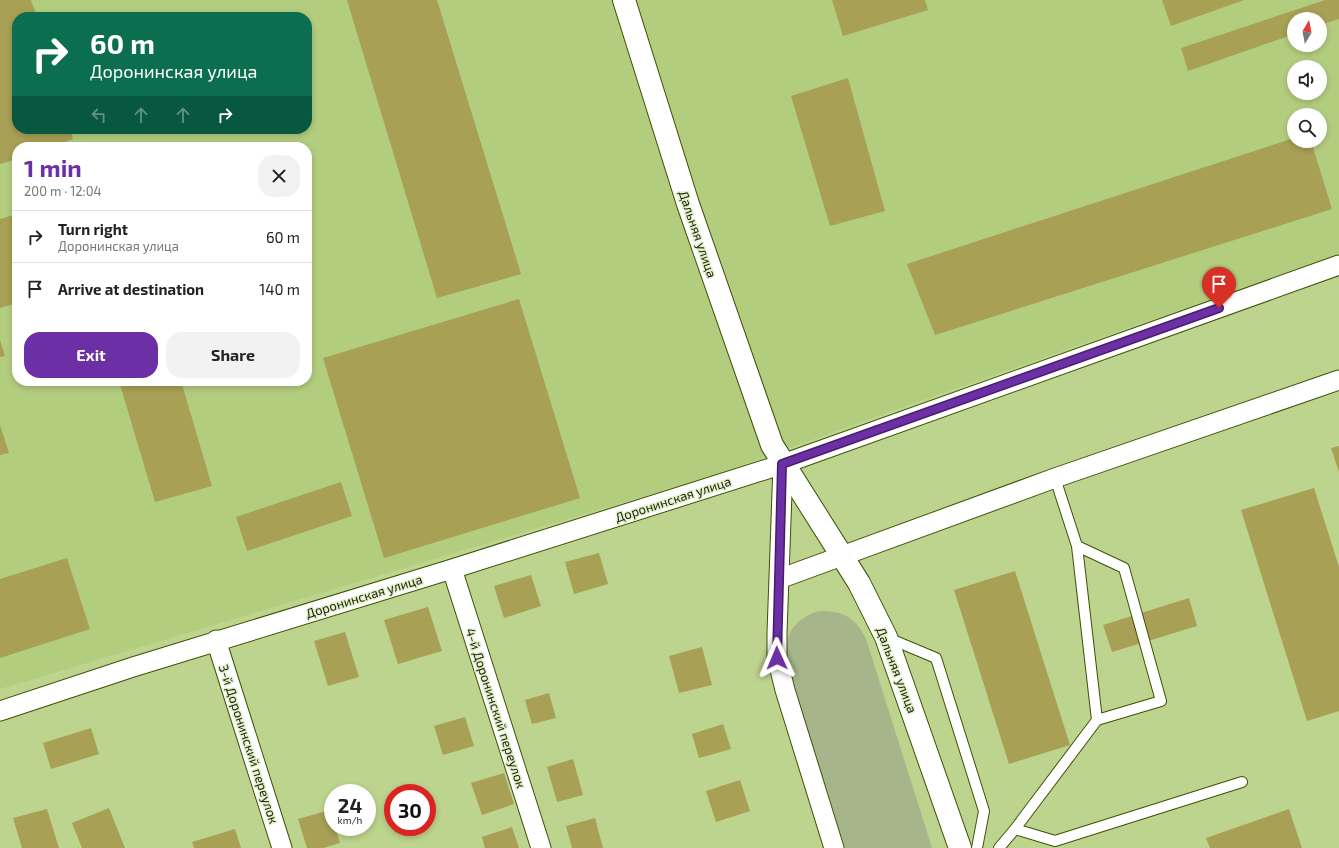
<!DOCTYPE html>
<html lang="en">
<head>
<meta charset="utf-8">
<style>
  body { margin:0; font-family:"Exo 2",sans-serif; background:#f2f2f2; color:#222; height:100vh; display:flex; flex-direction:column; font-size:15px; white-space:nowrap }
  * { box-sizing:border-box; margin:0 }
  p { font-size:13px; color:#767676 }
  .icon { flex:none; width:22px; height:22px; fill:none; stroke:currentColor; stroke-width:2; stroke-linecap:round; stroke-linejoin:round }
  .map { position:relative; flex:1; overflow:hidden }
  .panel { position:absolute; left:12px; top:142px; width:300px; height:244px; display:flex; flex-direction:column; background:#fff; border-radius:16px; box-shadow:0 2px 6px #0003 }
  .panel>* { flex:none }
  .guide { position:absolute; left:12px; top:12px; width:300px; height:122px; border-radius:16px; box-shadow:0 2px 6px #0003; background:#0b6e4f; color:#fff; overflow:hidden }
  .needle { width:26px; rotate:10deg }
  .fabs { position:absolute; left:1287px; top:12px; display:grid; gap:8px }
  .fabs a { display:grid; place-items:center; width:40px; height:40px; border-radius:50%; background:#fff; box-shadow:0 2px 6px #0003; font-size:20px }
  .speed { position:absolute; left:324px; top:784px; display:flex; gap:8px; font-size:20px; font-weight:700; text-align:center }
  .speed>* { display:grid; place-content:center; width:52px; height:52px; border-radius:50%; background:#fff; box-shadow:0 2px 6px #0003; line-height:1 }
  .speed small { font-size:10px; font-weight:400 }
  .speed .limit { border:6px solid #d22; background:#fff; color:#111 }
  .pin { position:absolute; display:grid; place-items:center; width:34px; height:34px; color:#fff; margin:-41px -17px; border-radius:50% 50% 50% 0; rotate:-45deg; box-shadow:0 0 4px #0007 }
  .pin .icon { rotate:45deg }
  .me { position:absolute; width:44px; margin:-22px; rotate:359deg; stroke-linejoin:round; filter:drop-shadow(0 0 3px #0008) }
  .turn { display:flex; align-items:center; gap:14px; height:84px; padding:0 12px; font-size:18px }
  .turn .icon { width:52px; height:52px; stroke-width:2.5 }
  .turn b { display:block; font-size:28px; line-height:34px }
  .lanes { display:flex; align-items:center; height:38px; padding:0 12px; background:#0003; justify-content:center; gap:20px; direction:ltr }
  .lanes .off { opacity:.35 }
  .round { display:grid; place-items:center; flex:none; width:42px; height:42px; border-radius:16px; background:#f2f2f2 }
  .headline { display:flex; align-items:center; justify-content:space-between; height:68px; padding:0 12px }
  h1 { font-size:24px; font-weight:700; line-height:30px; color:#6c2fa5 }
  .cta { display:flex; gap:8px; margin-top:auto; padding:8px 12px }
  .cta a { flex:1; height:46px; border-radius:16px; background:#6c2fa5; color:#fff; font-size:16px; font-weight:700; line-height:46px; text-align:center }
  .cta a+a { background:#f2f2f2; color:#222 }
  ul { padding:0; list-style:none }
  li { display:flex; align-items:center; gap:12px; height:52px; padding:0 12px; border-top:1px solid #e0e0e0 }
  li div { flex:1 }
  li b { display:block; font-size:15px }
  li em { font-style:normal }
  .map>svg:first-child { display:block }
  .built { fill:#b3cd7e; fill-rule:evenodd }
  .green { fill:#a6b68a }
  .building { fill:#a7a055 }
  .lines { fill:none; stroke-linecap:round; stroke-linejoin:round }
  .service-casing { stroke:#3f5105; stroke-width:12 }
  .minor-casing { stroke:#3f5105; stroke-width:21 }
  .tertiary-casing { stroke:#3f5105; stroke-width:24 }
  .service { stroke:#fff; stroke-width:10 }
  .minor { stroke:#fff; stroke-width:19 }
  .tertiary { stroke:#fff; stroke-width:22 }
  .route-casing { stroke:#461f6b; stroke-width:10 }
  .route { stroke:#6c2fa5; stroke-width:7 }
  .labels { text-anchor:middle; dominant-baseline:central; stroke-width:3; stroke-linejoin:round; paint-order:stroke }
  .street-label { font-size:13px; fill:#192105; stroke:#e3f0cd }
</style>
</head>
<body>
<div class="map">
<svg width="1339" height="848" viewBox="0 0 1339 848">
  <rect width="100%" height="100%" fill="#bcd48d"/>
  <!-- built -->
  <path class="built" d="M0 0H1339V254L886 413 715 475 0 689ZM17 17H307V129H17ZM1294 19H1320V45H1294ZM1294 67H1320V93H1294ZM1294 115H1320V141H1294ZM17 147H307V381H17Z"/>
  <!-- green -->
  <path class="green" d="M819 611C843 610 856 618 866 639L932 848H845L787 664C782 637 793 619 819 611Z"/>
  <!-- building -->
  <path class="building" d="M0 0H31L37 17H17V129H70L73 139 51 147H17V159L0 164Z
    M347 0H437L521 274 437 298Z
    M832 0H925L928 10 843 36Z
    M1162 0H1244L1171 26Z
    M1325 0H1339V19L1320 25V19H1294V34L1188 71 1181 48Z
    M848 78 885 211 830 226 791 96Z
    M1294 138V141H1311L1332 209 935 335 907 264Z
    M17 214V303L0 308V219Z
    M519 299 580 498 384 558 323 358Z
    M0 340 5 356 0 357Z
    M119 381H181L212 486 155 502Z
    M0 425 9 453 0 455Z
    M1339 446V472L1331 448Z
    M341 482 352 516 247 551 236 517Z
    M1314 488 1339 567V711L1307 721 1241 510Z
    M599 553 608 584 574 594 565 562Z
    M67 558 90 629 0 658V579Z
    M1015 571 1070 745 1009 764 954 590Z
    M531 575 541 606 504 618 494 586Z
    M1189 598 1197 626 1112 652 1103 625Z
    M428 607 442 651 398 664 384 620Z
    M345 632 359 677 328 686 314 641Z
    M702 647 712 685 679 693 669 656Z
    M549 693 556 718 532 724 525 700Z
    M465 717 474 746 443 755 434 726Z
    M723 724 731 749 699 758 692 734Z
    M91 728 99 754 51 769 43 743Z
    M573 759 583 795 557 802 547 767Z
    M504 773 514 804 482 815 471 783Z
    M740 780 750 811 716 822 706 791Z
    M109 808 125 848H82L72 823Z
    M47 809 59 848H22L13 818Z
    M1289 809 1302 848H1210L1206 838Z
    M330 810 333 820V827H335L340 843 323 848H307L298 819Z
    M595 818 603 848H572L566 826Z
    M512 827 519 848H485L482 837Z
    M235 829 241 848H194L192 842Z"/>
  <g class="lines">
    <!-- service casing -->
    <g class="service-casing">
      <path id="service" d="M1077 546 1097 720
        M888 638 936 658 984 811 977 848
        M1015 829 1055 841 1242 782
        M999 848 1015 829 1097 720 1161 701 1124 568 1077 546 1055 478"/>
    </g>
    <!-- minor casing -->
    <g class="minor-casing">
      <path id="minor" d="M783 464 777 633V658L785 690 834 848
        M452 569 541 848
        M779 579 1055 478 1339 380
        M216 640 282 848
        M0 711 133 667 452 569 783 464 1339 265"/>
    </g>
    <!-- tertiary casing -->
    <g class="tertiary-casing">
      <path id="tertiary" d="M624 0 688 204 772 445 859 583 886 637 960 848"/>
    </g>
    <!-- service -->
    <use href="#service" class="service"/>
    <!-- minor -->
    <use href="#minor" class="minor"/>
    <!-- tertiary -->
    <use href="#tertiary" class="tertiary"/>
  </g>
  <g class="lines">
    <!-- route casing -->
    <g class="route-casing">
      <path id="route" d="M777 658 782 464 1219 308"/>
    </g>
    <!-- route -->
    <use href="#route" class="route"/>
  </g>
  <g class="labels">
    <!-- street labels -->
    <g class="street-label">
      <text transform="translate(698 234) rotate(71)">Дальняя улица</text>
      <text transform="translate(673 499) rotate(-18)">Доронинская улица</text>
      <text transform="translate(364 596) rotate(-17)">Доронинская улица</text>
      <text transform="translate(897 670) rotate(69)">Дальняя улица</text>
      <text transform="translate(496 708) rotate(72)">4-й Доронинский переулок</text>
      <text transform="translate(249 744) rotate(72)">3-й Доронинский переулок</text>
    </g>
  </g>
</svg>
<div class="fabs">
<a><svg class="needle" viewBox="-14 -14 28 28"><path d="M0-13l5 13h-10z" fill="#e53935"/><path d="M0 13l5-13h-10z" fill="#767676"/></svg></a>
<a><svg class="icon" aria-label="sound" viewBox="0 0 24 24"><path d="M4 9h4l5-4v14l-5-4H4zM17 9q2 3 0 6"/></svg></a>
<a><svg class="icon" aria-label="search" viewBox="0 0 24 24"><circle cx="10" cy="10" r="6"/><path d="M15 15l6 6"/></svg></a>
</div>
<div class="speed"><div>24<small>km/h</small></div><div class="limit">30</div></div>
<div class="pin" style="left:1219px;top:308px;background:#d93025"><svg class="icon" aria-label="arrive" viewBox="0 0 24 24"><path d="M6 21V4h12l-3 4 3 4H6"/></svg></div>
<svg class="me" style="left:777px;top:658px" viewBox="-20 -20 40 40"><path d="M0-17L14 15 0 8-14 15z" fill="#6c2fa5" stroke="#fff" stroke-width="4"/></svg>
<div class="guide">
<div class="turn"><svg class="icon" aria-label="right" viewBox="0 0 24 24"><path d="M7 20v-9h11M14 6l5 5-5 5"/></svg><div><b>60 m</b>Доронинская улица</div></div>
<div class="lanes"><svg class="icon off" aria-label="left" viewBox="0 0 24 24"><path d="M17 20v-9H6M10 6l-5 5 5 5"/></svg><svg class="icon off" aria-label="ahead" viewBox="0 0 24 24"><path d="M12 20V5M6 11l6-6 6 6"/></svg><svg class="icon off" aria-label="ahead" viewBox="0 0 24 24"><path d="M12 20V5M6 11l6-6 6 6"/></svg><svg class="icon" aria-label="right" viewBox="0 0 24 24"><path d="M7 20v-9h11M14 6l5 5-5 5"/></svg></div>
</div>
<section class="panel">
<div class="headline"><div><h1>1 min</h1><p>200 m · 12:04</p></div><a class="round"><svg class="icon" aria-label="close" viewBox="0 0 24 24"><path d="M6 6l12 12M18 6L6 18"/></svg></a></div>
<ul>
<li><svg class="icon" aria-label="right" viewBox="0 0 24 24"><path d="M7 20v-9h11M14 6l5 5-5 5"/></svg><div><b>Turn right</b><p>Доронинская улица</p></div><em>60 m</em></li>
<li><svg class="icon" aria-label="arrive" viewBox="0 0 24 24"><path d="M6 21V4h12l-3 4 3 4H6"/></svg><div><b>Arrive at destination</b></div><em>140 m</em></li>
</ul>
<div class="cta"><a>Exit</a><a>Share</a></div>
</section>
</div>
</body>
</html>
